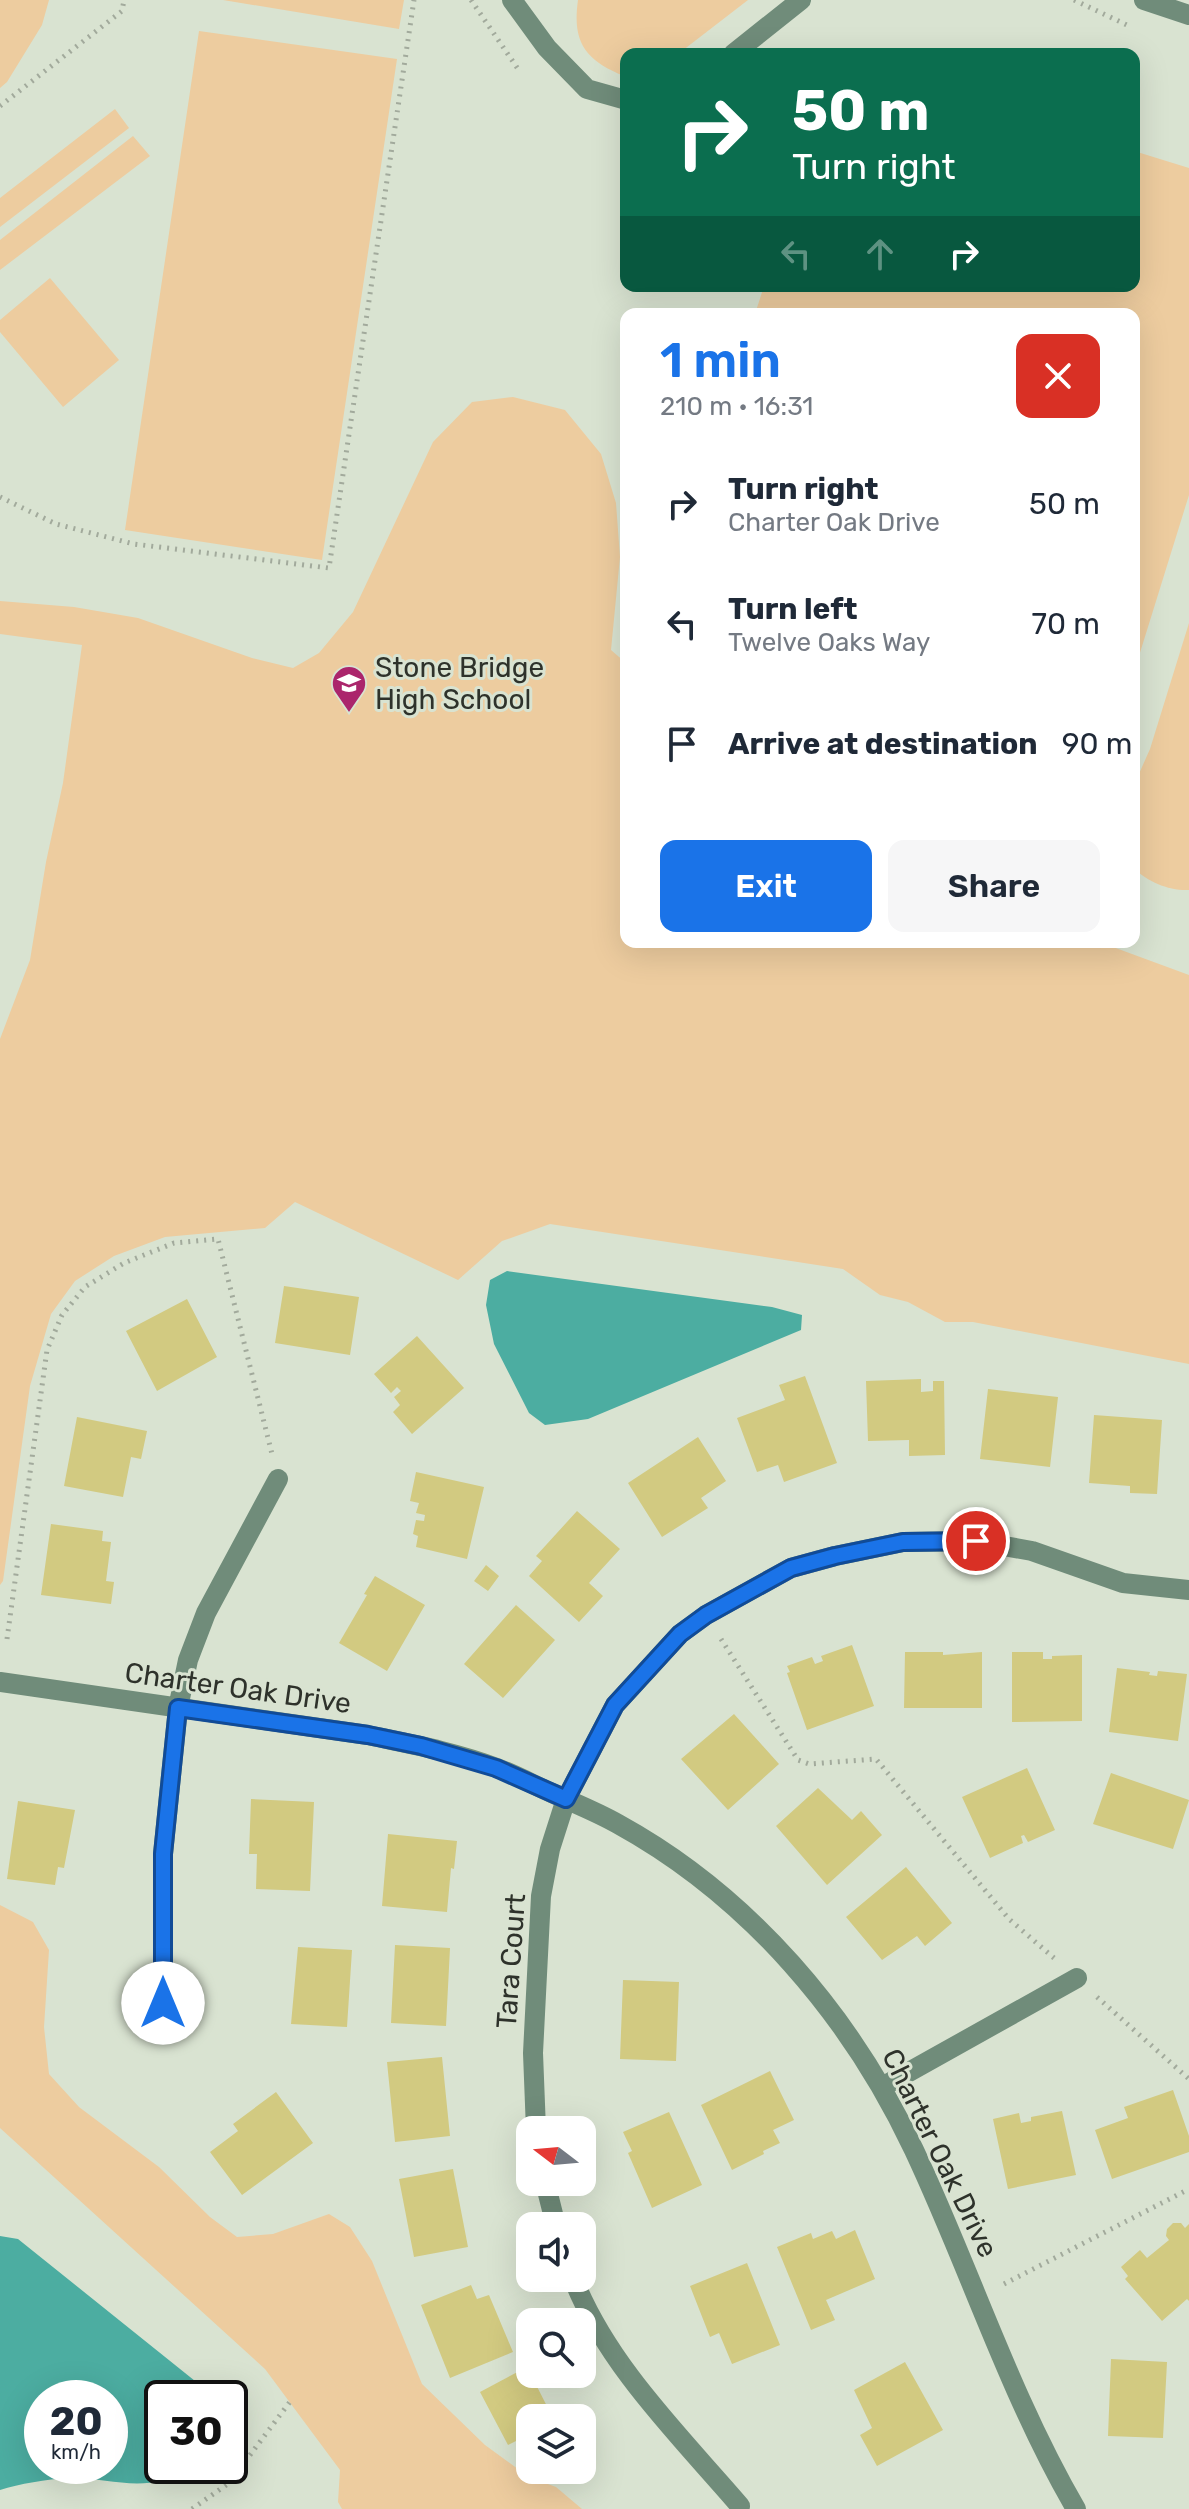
<!DOCTYPE html>
<html lang="en">
<head>
<meta charset="utf-8">
<style>
  body { margin:0; font-family:Rubik,sans-serif; background:#f6f6f7; color:#1f2937; height:100vh; display:flex; flex-direction:column; font-size:30px; white-space:nowrap }
  * { box-sizing:border-box; margin:0 }
  p { font-size:26px; color:#747a83 }
  .icon { flex:none; width:44px; height:44px; fill:none; stroke:currentColor; stroke-width:2; stroke-linecap:round; stroke-linejoin:round }
  .map { position:relative; flex:1; overflow:hidden }
  .side { position:absolute; left:620px; top:308px; width:520px; height:640px; display:flex; flex-direction:column; background:#fff; border-radius:16px; box-shadow:0 8px 32px #0002 }
  .side>* { flex:none }
  .hud { position:absolute; left:620px; top:48px; width:520px; height:244px; border-radius:16px; box-shadow:0 8px 32px #0002; background:#0b6e4f; color:#fff; overflow:hidden }
  .needle { width:52px; rotate:286deg }
  .fabs { position:absolute; left:516px; top:2116px; display:grid; gap:16px }
  .fabs a { display:grid; place-items:center; width:80px; height:80px; border-radius:16px; background:#fff; box-shadow:0 8px 32px #0002; font-size:40px }
  .speed { position:absolute; left:24px; top:2380px; display:flex; gap:16px; font-size:40px; font-weight:700; text-align:center }
  .speed>* { display:grid; place-content:center; width:104px; height:104px; border-radius:50%; background:#fff; box-shadow:0 8px 32px #0002; line-height:1 }
  .speed small { font-size:20px; font-weight:400 }
  .speed .limit { border:4px solid #111; border-radius:12px; background:#fff; color:#111 }
  .pin { position:absolute; display:grid; place-items:center; width:68px; height:68px; color:#fff; margin:-34px; border:4px solid #fff; border-radius:50%; box-shadow:0 2px 8px #0007 }
  .me { position:absolute; width:88px; margin:-44px; rotate:0deg; stroke-linejoin:round; filter:drop-shadow(0 0 6px #0008) }
  .turn { display:flex; align-items:center; gap:28px; height:168px; padding:0 40px; font-size:36px }
  .turn .icon { width:104px; height:104px; stroke-width:2.5 }
  .turn b { display:block; font-size:56px; line-height:68px }
  .lanes { display:flex; align-items:center; height:76px; padding:0 40px; background:#0003; justify-content:center; gap:40px; direction:ltr }
  .lanes .off { opacity:.35 }
  .round { display:grid; place-items:center; flex:none; width:84px; height:84px; border-radius:16px; background:#f6f6f7 }
  .overview { display:flex; align-items:center; justify-content:space-between; height:136px; padding:0 40px }
  h1 { font-size:48px; font-weight:600; line-height:60px; color:#1a73e8 }
  .cta { display:flex; gap:16px; margin-top:auto; padding:16px 40px }
  .cta a { flex:1; height:92px; border-radius:16px; background:#1a73e8; color:#fff; font-size:32px; font-weight:600; line-height:92px; text-align:center }
  .cta a+a { background:#f6f6f7; color:#1f2937 }
  ul { padding:0; list-style:none }
  li { display:flex; align-items:center; gap:24px; height:120px; padding:0 40px }
  li div { flex:1 }
  li b { display:block; font-size:30px }
  li em { font-style:normal }
  .map>svg:first-child { display:block }
  .green { fill:#edcc9f }
  .water { fill:#4cada1; fill-rule:evenodd }
  .building { fill:#d2ca81 }
  .lines { fill:none; stroke-linecap:round; stroke-linejoin:round }
  .path { stroke:#a2aa9c; stroke-width:5; stroke-dasharray:2 6; stroke-linecap:butt }
  .minor { stroke:#708c7a; stroke-width:20 }
  .route-casing { stroke:#114b97; stroke-width:20 }
  .route { stroke:#1a73e8; stroke-width:14 }
  .labels { text-anchor:middle; dominant-baseline:central; stroke-width:6; stroke-linejoin:round; paint-order:stroke }
  .poi-label { font-size:28px; fill:#2e322b; stroke:#d9e3d1; text-anchor:start }
  .street-label { font-size:28px; fill:#2e322b; stroke:#d9e3d1 }
</style>
</head>
<body>
<div class="map">
<svg width="1189" height="2509" viewBox="0 0 1189 2509">
  <rect width="100%" height="100%" fill="#d9e3d1"/>
  <!-- green -->
  <path class="green" d="M0 0H49L42 25 7 82 0 88Z
    M223 0H404L399 29Z
    M578 0H748L678 54H626V76H624C585 60 572 42 578 0Z
    M199 31 397 59 322 560 125 530Z
    M115 109 129 128 0 227V198Z
    M133 136 150 156 0 270V240Z
    M1134 151 1189 168V495L1134 672V314H755L764 286H1134Z
    M50 278 119 360 63 407 0 332V320Z
    M513 397 565 410 601 454 616 503 620 557 611 650 626 663V942H1107L1113 947 1189 975V1364L973 1322H945L908 1302 880 1295 843 1269 550 1224 502 1241 458 1280 295 1202 265 1228 165 1237 114 1256 75 1281 51 1314 30 1386 3 1581 0 1585V1039L30 960 46 862 63 783 82 645 0 634V601L74 607 138 618 252 658 293 668 319 653 353 612 433 442 472 402Z
    M1189 623V890C1170 891 1147 882 1134 868V785L1150 749Z
    M0 1905 33 1922 49 1950 44 2027 49 2074 79 2107 159 2167 210 2217 237 2237 273 2234 329 2214 350 2227 372 2261 422 2384 485 2445 529 2477 556 2487 582 2509H342L338 2502 340 2470 265 2369 0 2128Z"/>
  <!-- water -->
  <path class="water" d="M507 1271 772 1307 802 1315 801 1330 588 1419 545 1425 529 1413 494 1344 486 1305 490 1280Z
    M0 2236 18 2239 200 2385 210 2398H162V2466H189C149 2497 113 2477 68 2478 47 2479 19 2484 0 2490ZM42 2398H110V2466H42Z"/>
  <!-- building -->
  <path class="building" d="M284 1286 359 1297 350 1355 275 1343Z
    M187 1299 217 1357 157 1391 126 1331Z
    M417 1336 464 1388 412 1434 393 1412 400 1405 394 1397 401 1391 397 1387 391 1393 374 1374Z
    M805 1376 837 1463 784 1482 778 1465 757 1472 737 1418 785 1400 779 1385Z
    M921 1379V1392L933 1391V1381H944L945 1455 909 1456V1440L868 1441 866 1381Z
    M988 1389 1058 1397 1050 1467 980 1459Z
    M1094 1415 1162 1420 1157 1494 1130 1493V1486L1089 1483Z
    M77 1417 147 1431 141 1459 131 1457 123 1497 64 1486Z
    M698 1437 726 1481 701 1498 708 1508 662 1537 628 1483Z
    M416 1472 484 1487 467 1559 416 1547 418 1536 413 1534 416 1520 424 1521 425 1515 416 1513 419 1503 410 1501Z
    M577 1511 620 1549 589 1583 603 1596 579 1622 529 1576 542 1561 536 1556Z
    M51 1524 103 1531 102 1541 111 1542 106 1581 114 1582 111 1604 41 1595Z
    M486 1565 499 1576 488 1591 474 1581Z
    M375 1576 425 1605 387 1671 339 1643 367 1595 364 1594Z
    M516 1605 555 1640 503 1698 464 1664Z
    M852 1645 874 1706 807 1730 787 1673 790 1672 787 1666 812 1657 815 1664 823 1661 821 1656Z
    M905 1652H943V1655L982 1652V1708H904Z
    M1012 1652H1043V1659H1052V1656L1082 1655V1721L1012 1722Z
    M1117 1668 1150 1672 1149 1675 1157 1676 1158 1671 1187 1674 1178 1741 1109 1732Z
    M734 1714 779 1764 728 1810 681 1759Z
    M1027 1768 1055 1830 1028 1842 1024 1835 1021 1836 1023 1843 990 1858 962 1797Z
    M1111 1773 1189 1800 1173 1849 1093 1824Z
    M818 1788 852 1820 861 1811 882 1835 827 1885 776 1826Z
    M251 1799 314 1802 310 1891 256 1889 257 1854H249Z
    M18 1801 75 1810 64 1868 58 1867 55 1885 7 1879Z
    M388 1834 457 1841 454 1869 451 1868 447 1912 382 1906Z
    M906 1867 952 1923 925 1946 917 1936 882 1960 846 1917Z
    M395 1945 450 1948 446 2026 391 2023Z
    M298 1947 352 1950 347 2027 291 2024Z
    M623 1980 679 1982 676 2061 620 2059Z
    M442 2057 450 2136 395 2142 387 2062Z
    M770 2071 794 2120 773 2130 780 2143 763 2151 764 2154 732 2170 701 2105Z
    M1173 2090 1189 2136V2152L1112 2179 1095 2130 1128 2118 1124 2107Z
    M276 2092 313 2143 242 2195 210 2152 238 2131 233 2124Z
    M1062 2111 1076 2175 1008 2189 993 2119 1019 2113 1021 2123 1031 2121V2117Z
    M669 2112 702 2185 652 2208 628 2153 632 2151 623 2132Z
    M453 2169 468 2247 414 2257 399 2179Z
    M1173 2223H1181L1185 2228 1189 2224V2301L1187 2299 1162 2321 1125 2279 1128 2276 1121 2267 1140 2250 1147 2258 1169 2240 1166 2236 1167 2229Z
    M855 2230 875 2279 826 2300 835 2320 811 2330 777 2247 811 2233 813 2239 832 2231 836 2239Z
    M747 2263 780 2345 732 2364 719 2333 710 2337 690 2286Z
    M471 2285 477 2299 489 2295 513 2352 450 2378 421 2305Z
    M1111 2359 1167 2362 1163 2438 1108 2436Z
    M905 2362 943 2430 877 2466 860 2435 872 2428 854 2390Z
    M527 2367 553 2418H530V2459L520 2439 508 2445 480 2392Z"/>
  <g class="lines">
    <!-- path -->
    <path class="path" d="M471 0 518 69
      M1074 0 1127 25
      M0 106 122 11 124 0
      M0 497 56 524 134 544 329 568 414 0
      M7 1639 47 1350 62 1315 85 1287 124 1263 174 1243 218 1239 272 1454
      M721 1639 798 1760 809 1764 876 1759 1009 1919 1054 1958
      M1097 1997 1189 2079
      M1004 2284 1189 2189
      M192 2509 229 2483 292 2399"/>
    <!-- minor -->
    <path class="minor" d="M512 0 547 48 587 89 626 100
      M1144 0 1189 15
      M733 54 801 0
      M0 1682 368 1735C411 1744 455 1752 497 1768 516 1775 534 1785 552 1793 574 1803 597 1812 618 1824 749 1896 851 2016 914 2150 970 2269 1010 2396 1076 2509
      M163 2003V1854L178 1708 188 1660 206 1613 278 1479
      M882 2087 1077 1978
      M536 2130 533 2053 541 1896 550 1849 566 1799 615 1705 680 1634 706 1615 791 1568 835 1556 903 1542 976 1541 1032 1551 1123 1583 1189 1590
      M545 2182 556 2226
      M573 2278C607 2365 680 2436 740 2506"/>
  </g>
  <g class="lines">
    <!-- route casing -->
    <g class="route-casing">
      <path id="route" d="M163 2003V1854L178 1708 368 1735 421 1746 496 1768 566 1799 615 1705 680 1634 706 1615 791 1568 835 1556 903 1542 976 1541"/>
    </g>
    <!-- route -->
    <use href="#route" class="route"/>
  </g>
  <!-- icons -->
  <defs>
    <g id="school-pin" transform="scale(1.8)"><path d="M0 17L-7.5 6A9.5 9.5 0 1 1 7.5 6Z" fill="#ab256c" stroke="#d9e3d1"/><path d="M0-5L7-2L0 1L-7-2ZM-4 1L0 2.5L4 1V4Q0 6-4 4Z" fill="#fff"/></g>
  </defs>
  <g fill-rule="evenodd">
    <use href="#school-pin" x="349" y="683"/>
  </g>
  <g class="labels">
    <!-- poi labels -->
    <g class="poi-label">
      <text x="375" y="667">Stone Bridge<tspan x="375" dy="32">High School</tspan></text>
    </g>
    <!-- street labels -->
    <g class="street-label">
      <text transform="translate(238 1688) rotate(8)">Charter Oak Drive</text>
      <text transform="translate(511 1961) rotate(-86)">Tara Court</text>
      <text transform="translate(940 2153) rotate(64)">Charter Oak Drive</text>
    </g>
  </g>
</svg>
<div class="fabs">
<a><svg class="needle" viewBox="-14 -14 28 28"><path d="M0-13l5 13h-10z" fill="#e53935"/><path d="M0 13l5-13h-10z" fill="#747a83"/></svg></a>
<a><svg class="icon" aria-label="sound" viewBox="0 0 24 24"><path d="M4 9h4l5-4v14l-5-4H4zM17 9q2 3 0 6"/></svg></a>
<a><svg class="icon" aria-label="search" viewBox="0 0 24 24"><circle cx="10" cy="10" r="6"/><path d="M15 15l6 6"/></svg></a>
<a><svg class="icon" aria-label="layers" viewBox="0 0 24 24"><path d="M12 4l9 5-9 5-9-5zM3 14l9 5 9-5"/></svg></a>
</div>
<div class="speed"><div>20<small>km/h</small></div><div class="limit">30</div></div>
<div class="pin" style="left:976px;top:1541px;background:#d93025"><svg class="icon" aria-label="arrive" viewBox="0 0 24 24"><path d="M6 21V4h12l-3 4 3 4H6"/></svg></div>
<svg class="me" style="left:163px;top:2003px" viewBox="-20 -20 40 40"><circle r="19" fill="#fff"/><path d="M0-13L10 11 0 6-10 11z" fill="#1a73e8"/></svg>
<div class="hud">
<div class="turn"><svg class="icon" aria-label="right" viewBox="0 0 24 24"><path d="M7 20v-9h11M14 6l5 5-5 5"/></svg><div><b>50 m</b>Turn right</div></div>
<div class="lanes"><svg class="icon off" aria-label="left" viewBox="0 0 24 24"><path d="M17 20v-9H6M10 6l-5 5 5 5"/></svg><svg class="icon off" aria-label="ahead" viewBox="0 0 24 24"><path d="M12 20V5M6 11l6-6 6 6"/></svg><svg class="icon" aria-label="right" viewBox="0 0 24 24"><path d="M7 20v-9h11M14 6l5 5-5 5"/></svg></div>
</div>
<section class="side">
<div class="overview"><div><h1>1 min</h1><p>210 m · 16:31</p></div><a class="round" style="background:#d93025;color:#fff"><svg class="icon" aria-label="close" viewBox="0 0 24 24"><path d="M6 6l12 12M18 6L6 18"/></svg></a></div>
<ul>
<li><svg class="icon" aria-label="right" viewBox="0 0 24 24"><path d="M7 20v-9h11M14 6l5 5-5 5"/></svg><div><b>Turn right</b><p>Charter Oak Drive</p></div><em>50 m</em></li>
<li><svg class="icon" aria-label="left" viewBox="0 0 24 24"><path d="M17 20v-9H6M10 6l-5 5 5 5"/></svg><div><b>Turn left</b><p>Twelve Oaks Way</p></div><em>70 m</em></li>
<li><svg class="icon" aria-label="arrive" viewBox="0 0 24 24"><path d="M6 21V4h12l-3 4 3 4H6"/></svg><div><b>Arrive at destination</b></div><em>90 m</em></li>
</ul>
<div class="cta"><a>Exit</a><a>Share</a></div>
</section>
</div>
</body>
</html>
